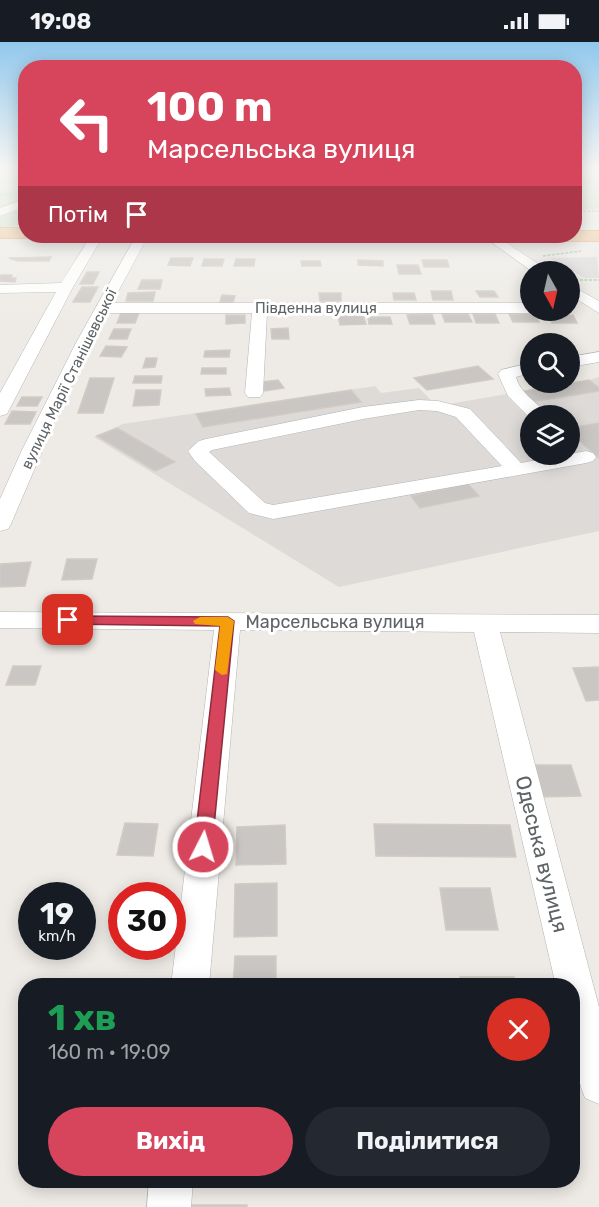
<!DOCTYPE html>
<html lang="uk">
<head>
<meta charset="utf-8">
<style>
  body { margin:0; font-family:Rubik,sans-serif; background:#242831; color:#f1f3f6; height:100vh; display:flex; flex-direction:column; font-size:22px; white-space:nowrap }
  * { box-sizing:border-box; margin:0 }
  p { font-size:20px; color:#9ea1a6 }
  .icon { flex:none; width:33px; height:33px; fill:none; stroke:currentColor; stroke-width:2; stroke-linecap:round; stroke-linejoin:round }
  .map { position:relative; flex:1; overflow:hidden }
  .details { position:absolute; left:18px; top:936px; width:562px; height:210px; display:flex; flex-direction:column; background:#171b24; border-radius:24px; box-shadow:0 3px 15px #0003 }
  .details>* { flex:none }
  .banner { position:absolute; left:18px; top:18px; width:564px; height:183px; border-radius:24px; box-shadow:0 3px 15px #0003; background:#d6455c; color:#fff; overflow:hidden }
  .needle { width:39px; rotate:172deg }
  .buttons { position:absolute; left:520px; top:219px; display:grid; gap:12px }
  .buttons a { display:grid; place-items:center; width:60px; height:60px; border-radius:50%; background:#171b24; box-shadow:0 3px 15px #0003; font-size:30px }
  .speed { position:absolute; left:18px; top:840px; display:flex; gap:12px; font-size:30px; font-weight:700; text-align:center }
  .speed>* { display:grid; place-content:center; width:78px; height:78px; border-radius:50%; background:#171b24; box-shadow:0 3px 15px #0003; line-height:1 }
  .speed small { font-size:15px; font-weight:400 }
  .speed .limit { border:9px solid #d22; background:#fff; color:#111 }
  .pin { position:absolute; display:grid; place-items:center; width:51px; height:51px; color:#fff; margin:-26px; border-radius:12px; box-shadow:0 3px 9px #0006 }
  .me { position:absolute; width:66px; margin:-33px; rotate:5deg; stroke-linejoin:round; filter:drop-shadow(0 0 4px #0008) }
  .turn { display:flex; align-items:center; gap:21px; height:126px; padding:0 30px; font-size:27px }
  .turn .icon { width:78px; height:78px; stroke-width:2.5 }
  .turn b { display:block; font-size:42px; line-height:51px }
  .then { display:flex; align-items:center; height:57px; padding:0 30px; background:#0003; gap:12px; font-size:22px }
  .round { display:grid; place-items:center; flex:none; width:63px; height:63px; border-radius:32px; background:#242831 }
  .overview { display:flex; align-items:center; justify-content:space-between; height:102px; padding:0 30px }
  h1 { font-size:36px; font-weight:700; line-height:45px; color:#1e9e55 }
  .button { display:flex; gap:12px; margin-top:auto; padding:12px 30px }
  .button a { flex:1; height:69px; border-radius:36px; background:#d6455c; color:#fff; font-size:24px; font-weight:700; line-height:69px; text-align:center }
  .button a+a { background:#242831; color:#f1f3f6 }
  .status { display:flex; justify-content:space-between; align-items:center; height:42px; padding:0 30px; background:#171b24; direction:ltr }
  .status svg { height:16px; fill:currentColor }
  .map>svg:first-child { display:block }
  .industrial { fill:#dddad8; fill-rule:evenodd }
  .green { fill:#cde3c6 }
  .building { fill:#cac6c3; stroke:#d2cbc5; stroke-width:1.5 }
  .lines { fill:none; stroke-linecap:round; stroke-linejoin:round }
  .minor-casing { stroke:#b1b5b7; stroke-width:1 }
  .highway-casing { stroke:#da711a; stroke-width:1 }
  .path { stroke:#a5caa6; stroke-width:1.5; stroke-dasharray:3 1.5; stroke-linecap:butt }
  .minor { fill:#fff; fill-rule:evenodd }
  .highway { fill:#f1c79b; fill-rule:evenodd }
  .route { fill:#d6455c; stroke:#8b2d3c; stroke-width:1.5 }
  .slow { fill:#f59e0b }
  .labels { text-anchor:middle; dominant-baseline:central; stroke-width:6; stroke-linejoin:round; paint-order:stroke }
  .far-street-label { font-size:15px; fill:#5e6365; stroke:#fff }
  .street-label { font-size:18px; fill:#5e6365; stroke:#fff }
  .near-street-label { font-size:21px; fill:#5e6365; stroke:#fff }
</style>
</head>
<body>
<div class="status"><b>19:08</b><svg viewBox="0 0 49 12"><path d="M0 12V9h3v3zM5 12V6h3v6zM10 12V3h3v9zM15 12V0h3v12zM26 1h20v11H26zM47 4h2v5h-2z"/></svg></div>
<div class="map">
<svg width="599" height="1165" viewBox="0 0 599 1165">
  <rect width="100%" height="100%" fill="#eeebe6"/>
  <!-- industrial -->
  <path class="industrial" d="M597 215 599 236H585L550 216Z
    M599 335V489L339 545 94 395 123 382 375 344 381 351 419 346 437 364 589 338ZM531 374H570V412H531Z"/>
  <!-- green -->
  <path class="green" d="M0 126H25V159L0 168Z
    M575 126H599V167H575Z
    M25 163 26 182 0 187V174Z"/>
  <!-- building -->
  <path class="building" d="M51 215 49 219H18L9 216Z
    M171 216H193L190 224 168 223Z
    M204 217H224L222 224H202Z
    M236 217H255L254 224H234Z
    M358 218 383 219V224L358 223Z
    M422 218H447L449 225H424Z
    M301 219H320L321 224H302Z
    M397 223H418L421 232H399Z
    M87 230H99L93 242H80Z
    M0 233H12L11 236H16L15 240 0 239Z
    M142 238H162L160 247H138Z
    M82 245H98L90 260H73Z
    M431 249H451L453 258H433Z
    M476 249H494L498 255H480Z
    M155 250 153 259H126L128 251Z
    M319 251H341V259H320Z
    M393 251H414L416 258H394Z
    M222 253 235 254 233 260H220Z
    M121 271H139L135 281H117Z
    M432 272 435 282H410L407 273Z
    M442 272H468L472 280H445Z
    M473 272H495L499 281H476Z
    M509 272 535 273 539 280H513Z
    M226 273H245V281L226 282Z
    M363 273 366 282 340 283 338 274Z
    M548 273H573L577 281H552Z
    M368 275H390L392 282H369Z
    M288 286 289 297H272L271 287Z
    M114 287H131L127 297H109Z
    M106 304 127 305 121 315 100 314Z
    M230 308 229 315H204L205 309Z
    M146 316H157L155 325 143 326Z
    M478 324 493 337 427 348 414 336Z
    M202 326H226V332H201Z
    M135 334H162L161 341H133Z
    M90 336H114L103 371H78Z
    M278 338 284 346 265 349 260 340Z
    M589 338 599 346V349L531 360 519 350Z
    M229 346 231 353 206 354 205 347Z
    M136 348H161L159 363 133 364Z
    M351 348 361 360 203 385 196 372Z
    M22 355H42L37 364H17Z
    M12 369 36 370 30 382H5Z
    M599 381V416L570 391V386Z
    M117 386 175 420 155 429 97 394Z
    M468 442 479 454 420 466 411 454Z
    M67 517H97L92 537 62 538Z
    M31 520 25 544 0 545V522Z
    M13 624H41L35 643H6Z
    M599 625V658L586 659 573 626Z
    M530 723H571L581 754 539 755Z
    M125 781 158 782 153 814 117 813Z
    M374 782 510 783 516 815 376 814Z
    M285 783 286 822 236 823 237 785Z
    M277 841V894L234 895 235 842Z
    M440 846H490L498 888H446Z
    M235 914H276V944H233Z
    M460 935H514L515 944H461Z
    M189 1163H247V1165H189Z"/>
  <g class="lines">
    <!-- minor casing -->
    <g class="minor-casing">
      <path id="minor" d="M26 157V164L0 174V166Z
        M91 194H103L73 245 9 368 7 372 0 374V351L56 250 0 251V243L61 241Z
        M136 194H148L112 261H531V268H537L531 271H267L263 351 260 355H248L245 351 252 271H107L58 372 11 482 8 487 0 489V457L22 408 77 299Z
        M483 194H497L550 230H533Z
        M570 243 599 259V271L570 253Z
        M599 310V320L570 325V315Z
        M531 321V331L516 335C521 353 537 359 548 374H531V377L508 354 498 332 501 328Z
        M419 358 438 359 470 367 521 421 586 409 593 411 596 415 593 419 586 421 273 477 249 471 195 419 188 409 199 399 206 397 363 365ZM419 368 437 369 456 375 502 424 273 463 265 461 209 410 212 408 363 377Z
        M0 570 599 573V591L500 590 599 965V1062L585 1056C570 1020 573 982 573 944H556L474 590 240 588 209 944H171L214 588 0 586Z
        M149 1138H193L191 1165H147Z"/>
    </g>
    <!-- highway casing -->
    <g class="highway-casing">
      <path id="highway" d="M0 186H26V194H32L26 196H0Z
        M574 189H599V199H551L543 194H574Z"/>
    </g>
    <!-- path -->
    <path class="path" d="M0 128 9 126
      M574 130H599
      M0 153 12 151
      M574 169H599
      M543 214 581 209
      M580 238H599"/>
    <!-- minor -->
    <use href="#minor" class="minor"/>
    <!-- highway -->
    <use href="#highway" class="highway"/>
  </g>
  <!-- sky -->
  <linearGradient id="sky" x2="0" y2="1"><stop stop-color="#91c8ed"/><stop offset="0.44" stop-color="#f7f6f4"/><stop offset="1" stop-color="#f7f6f4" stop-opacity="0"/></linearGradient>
  <rect width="599" height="289" fill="url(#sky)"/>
  <!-- route -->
  <path class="route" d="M68 574 228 575 234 579 212 805 209 810 203 812 197 810 194 805 220 584 63 582 61 578Z"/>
  <!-- slow -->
  <path class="slow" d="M200 575H228L234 579 227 632 222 633 215 628 220 584 195 582 193 579Z"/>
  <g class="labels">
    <!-- far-street labels -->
    <g class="far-street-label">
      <text x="316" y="266">Південна вулиця</text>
      <text transform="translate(69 337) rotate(-64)">вулиця Марії Станішевської</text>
    </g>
    <!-- street labels -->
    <g class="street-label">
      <text x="335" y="580">Марсельська вулиця</text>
    </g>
    <!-- near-street labels -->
    <g class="near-street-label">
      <text transform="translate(542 812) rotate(76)">Одеська вулиця</text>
    </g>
  </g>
</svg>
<div class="buttons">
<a><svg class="needle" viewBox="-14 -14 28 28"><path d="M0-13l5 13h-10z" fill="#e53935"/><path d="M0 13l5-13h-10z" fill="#9ea1a6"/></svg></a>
<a><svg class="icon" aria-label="search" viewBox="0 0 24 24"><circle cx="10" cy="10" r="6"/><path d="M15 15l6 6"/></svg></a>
<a><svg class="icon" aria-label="layers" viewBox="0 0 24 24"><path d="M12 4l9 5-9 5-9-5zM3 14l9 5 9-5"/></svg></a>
</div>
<div class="speed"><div>19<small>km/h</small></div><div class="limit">30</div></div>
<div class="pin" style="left:68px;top:578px;background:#d93025"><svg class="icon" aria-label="arrive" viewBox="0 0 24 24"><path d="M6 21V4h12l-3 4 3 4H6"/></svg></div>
<svg class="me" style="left:203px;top:805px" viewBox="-20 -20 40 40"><circle r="17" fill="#d6455c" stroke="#fff" stroke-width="3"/><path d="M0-11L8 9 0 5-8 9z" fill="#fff"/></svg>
<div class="banner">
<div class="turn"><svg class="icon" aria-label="left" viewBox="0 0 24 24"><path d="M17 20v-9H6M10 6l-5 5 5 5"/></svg><div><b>100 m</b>Марсельська вулиця</div></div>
<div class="then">Потім<svg class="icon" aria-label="arrive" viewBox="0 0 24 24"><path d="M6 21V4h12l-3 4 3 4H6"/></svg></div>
</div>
<section class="details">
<div class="overview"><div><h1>1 хв</h1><p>160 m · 19:09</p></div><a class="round" style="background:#d93025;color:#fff"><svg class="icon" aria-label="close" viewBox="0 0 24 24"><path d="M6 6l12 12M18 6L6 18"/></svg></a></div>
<div class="button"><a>Вихід</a><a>Поділитися</a></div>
</section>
</div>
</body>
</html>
